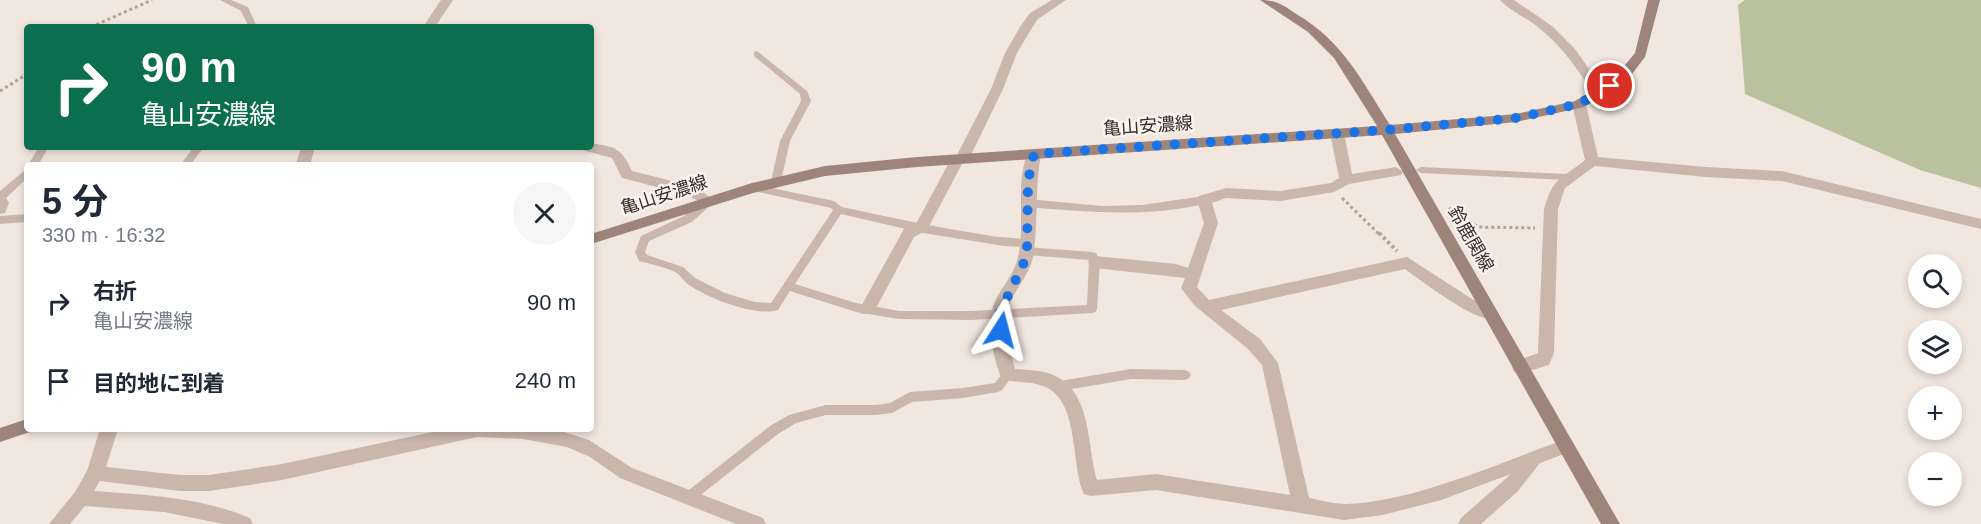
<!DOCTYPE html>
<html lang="ja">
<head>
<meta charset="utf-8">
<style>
  body { margin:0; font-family:Helvetica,"Noto Sans JP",sans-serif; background:#f6f6f7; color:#1f2937; height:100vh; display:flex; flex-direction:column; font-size:22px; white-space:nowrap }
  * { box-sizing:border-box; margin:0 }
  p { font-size:20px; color:#747a83 }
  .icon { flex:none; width:33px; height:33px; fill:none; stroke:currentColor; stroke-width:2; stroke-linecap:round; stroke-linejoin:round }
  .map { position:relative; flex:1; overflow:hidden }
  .drawer { position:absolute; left:24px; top:162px; width:570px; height:270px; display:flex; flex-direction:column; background:#fff; border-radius:6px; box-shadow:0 3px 9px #0003 }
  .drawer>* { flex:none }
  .guide { position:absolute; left:24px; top:24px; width:570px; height:126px; border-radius:6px; box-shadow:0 3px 9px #0003; background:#0b6e4f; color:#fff; overflow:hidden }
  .controls { position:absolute; left:1908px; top:254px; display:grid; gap:12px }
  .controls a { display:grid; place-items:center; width:54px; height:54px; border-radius:50%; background:#fff; box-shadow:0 3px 9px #0003; font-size:30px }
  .pin { position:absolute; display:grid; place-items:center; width:51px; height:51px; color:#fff; margin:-26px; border:3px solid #fff; border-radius:50%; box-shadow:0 2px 6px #0007 }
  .me { position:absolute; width:66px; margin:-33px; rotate:9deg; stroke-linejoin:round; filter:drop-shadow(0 0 4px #0008) }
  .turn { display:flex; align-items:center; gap:21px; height:126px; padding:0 18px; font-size:27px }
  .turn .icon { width:78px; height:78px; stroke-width:2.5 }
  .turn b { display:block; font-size:42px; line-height:51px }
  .round { display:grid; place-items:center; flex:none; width:63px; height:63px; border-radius:32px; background:#f6f6f7 }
  .head { display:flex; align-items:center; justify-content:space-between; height:102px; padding:0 18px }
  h1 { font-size:36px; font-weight:700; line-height:45px }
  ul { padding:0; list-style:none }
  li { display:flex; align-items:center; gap:18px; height:78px; padding:0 18px }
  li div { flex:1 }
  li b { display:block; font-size:22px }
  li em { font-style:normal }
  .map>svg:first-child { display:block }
  .green { fill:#bac19f }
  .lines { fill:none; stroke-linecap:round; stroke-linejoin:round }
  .path-far1 { stroke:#b6a095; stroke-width:3; stroke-dasharray:3 3; stroke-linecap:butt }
  .path { stroke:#b6a095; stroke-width:4; stroke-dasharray:3 3; stroke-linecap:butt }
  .service { fill:#cab6ab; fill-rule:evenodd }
  .minor { fill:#cab6ab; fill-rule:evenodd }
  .secondary { fill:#9e857c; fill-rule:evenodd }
  .route { stroke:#1a73e8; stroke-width:10; stroke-dasharray:0 18 }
  .labels { text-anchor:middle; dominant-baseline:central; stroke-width:5; stroke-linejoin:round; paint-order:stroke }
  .street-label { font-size:18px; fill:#382d2a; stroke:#faf2ec }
</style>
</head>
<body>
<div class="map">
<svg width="1981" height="524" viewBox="0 0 1981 524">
  <rect width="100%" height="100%" fill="#f2e7df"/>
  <!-- green -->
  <path class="green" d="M1745 0H1981V188L1920 170 1745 94 1738 5Z"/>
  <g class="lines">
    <!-- path-far1 -->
    <path class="path-far1" d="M91 27 152 0
      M0 91 27 74
      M1342 198 1380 235
      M1449 208 1478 227 1535 228"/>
    <!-- path -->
    <path class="path" d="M1379 233 1397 251"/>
    <!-- service -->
    <path class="service" d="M220 0H231L248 7 257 27H249L241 11Z
      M757 51 807 91 811 101 790 141 781 181 776 184 771 181 780 141 801 101 800 94 754 56V52Z
      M39 147H49L38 165H28Z
      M194 147H204L190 165H180Z
      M1421 167 1567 174 1572 177 1567 180 1421 173 1416 170Z
      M27 170V178L4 200 0 201V191L24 171Z
      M752 184 834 201 842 207C892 218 941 228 992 236 1002 238 1025 237 1031 243L1026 247 1004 246 923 233 841 214 795 284 856 303 899 311H971L1087 305 1089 260 1027 255 1022 251 1027 247 1092 252 1096 253 1100 262 1097 309 1096 312 1092 313 971 320 899 319 856 312 790 291 778 310C755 317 708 298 689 285 683 281 681 275 675 272 664 267 651 264 639 261L635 252 641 236 684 216 704 198H712L713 201 712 204 692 222 649 241 645 252 647 255 683 267 695 278 725 293 755 302 771 303 833 210 831 208 749 190 747 188Z
      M1204 196 1209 200 1208 203C1148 218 1088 212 1027 207L1022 203 1027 199 1102 206 1142 205Z
      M27 214V222L0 224V216Z
      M1008 369 1012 371 1014 374 1002 390 998 392 963 398 912 402 892 413 876 415H826L796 423 778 434 693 501 689 503 685 501 683 497 685 493 770 426 789 415 826 405H876L890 403 910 392 963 388 995 383 1004 371Z
      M1131 369 1185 370 1189 372 1191 375 1189 378 1185 380 1131 379 1060 391 1056 389 1054 386 1056 383 1060 381Z"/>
    <!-- minor -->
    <path class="minor" d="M441 0H453L435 27H423Z
      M1052 0H1066L1038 19 1032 28 1017 53 1003 89 969 159 962 164 927 230 914 237 873 314H861L859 310 904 229 917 222 952 157 957 155 991 89 1005 53 1020 27 1030 13Z
      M1500 0H1514L1552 26 1575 49 1606 93 1605 96H1595C1579 71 1562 46 1538 27 1527 18 1510 11 1500 0Z
      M1579 100 1586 104 1598 157 1706 167 1782 171 1981 219V229L1782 181 1706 177 1595 166 1565 188 1558 209 1554 353 1549 365 1520 374 1514 372 1512 367 1514 362 1538 353 1544 209C1554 175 1561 180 1585 160L1572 104Z
      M1337 128 1344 133 1352 174 1396 167 1403 172 1401 175 1349 184 1334 192 1280 201 1226 198 1212 203 1218 223 1197 287 1209 300 1407 257 1472 299 1497 311 1499 315 1497 319C1478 325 1422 281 1405 269L1221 310 1260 339 1278 363 1309 498C1320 500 1333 504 1345 504 1414 502 1501 462 1566 439L1572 441 1575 446 1572 451 1540 463 1518 491 1481 524H1458L1461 518 1511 474 1441 500 1383 515 1344 520 1156 490 1090 496 1084 494C1070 463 1080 399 1043 386 1030 381 1016 383 1002 379 994 362 989 334 991 315 994 293 1014 278 1018 257 1026 225 1014 180 1029 151H1039L1041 154C1035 186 1038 219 1034 251 1032 272 1017 286 1009 305 1002 325 1010 349 1015 369 1026 370 1037 370 1048 373 1093 388 1086 442 1097 480L1156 474 1290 495 1262 365 1248 349 1195 306 1181 288 1185 278 1095 268 1090 266 1088 262 1090 258 1095 256 1176 264 1188 268 1204 223 1197 200 1199 196 1226 188 1280 191 1331 183 1339 178 1330 133Z
      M591 143C616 147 621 148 632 171L696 187 715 201 708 206 687 195 622 178 612 158 582 150 580 147H591Z
      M301 147H315L310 165H296Z
      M0 195 5 196 9 203 5 213 0 214Z
      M100 429H118L106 467 180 475H209L282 464 447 429H555L589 440 632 468 763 518 766 524H736L620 478 590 457 567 447 523 439 477 437 282 480 209 491H180L100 481 94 491C148 495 200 497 250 518L253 524H223L164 512 85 506 70 524H49L75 492 87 471Z"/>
    <!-- secondary -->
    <path class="secondary" d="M1260 0C1278 0 1284 6 1298 15 1344 43 1362 81 1390 125L1516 114 1575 101 1616 76 1635 53 1648 0H1660L1645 57 1626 82 1584 107 1516 122 1395 134 1620 524H1601L1382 135 917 167 825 176 753 193 591 244V234L752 183 825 166 917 157 1377 126 1334 58 1308 32Z
      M27 419V429H34L33 431 0 442V428Z"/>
  </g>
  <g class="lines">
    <!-- route -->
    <path class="route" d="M1001 330 999 314 1023 265 1027 250 1028 181 1034 154 1386 130 1516 118 1579 104 1610 86"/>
  </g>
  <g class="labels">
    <!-- street labels -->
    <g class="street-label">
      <text transform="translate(1148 126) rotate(-4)">亀山安濃線</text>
      <text transform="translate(664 195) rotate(-18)">亀山安濃線</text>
      <text transform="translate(1471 239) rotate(60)">鈴鹿関線</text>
    </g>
  </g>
</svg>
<div class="controls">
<a><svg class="icon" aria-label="search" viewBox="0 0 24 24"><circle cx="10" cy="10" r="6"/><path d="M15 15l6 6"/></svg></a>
<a><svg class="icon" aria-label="layers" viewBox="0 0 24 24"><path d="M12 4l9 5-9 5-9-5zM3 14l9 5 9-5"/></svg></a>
<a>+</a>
<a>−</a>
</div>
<div class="pin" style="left:1610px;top:86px;background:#d93025"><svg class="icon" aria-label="arrive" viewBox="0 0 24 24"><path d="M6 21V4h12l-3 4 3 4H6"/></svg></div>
<svg class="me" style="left:1001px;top:330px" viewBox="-20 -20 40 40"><path d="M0-17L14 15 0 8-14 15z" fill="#1a73e8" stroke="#fff" stroke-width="4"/></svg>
<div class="guide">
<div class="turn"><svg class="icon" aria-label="right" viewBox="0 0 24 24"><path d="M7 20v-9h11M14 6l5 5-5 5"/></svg><div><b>90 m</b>亀山安濃線</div></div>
</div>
<section class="drawer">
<div class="head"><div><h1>5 分</h1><p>330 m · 16:32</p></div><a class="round"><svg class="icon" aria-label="close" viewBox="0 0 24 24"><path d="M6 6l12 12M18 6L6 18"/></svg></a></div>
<ul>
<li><svg class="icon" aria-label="right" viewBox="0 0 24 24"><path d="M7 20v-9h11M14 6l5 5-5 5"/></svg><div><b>右折</b><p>亀山安濃線</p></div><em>90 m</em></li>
<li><svg class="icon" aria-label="arrive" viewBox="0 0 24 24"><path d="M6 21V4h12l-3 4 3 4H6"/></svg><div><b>目的地に到着</b></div><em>240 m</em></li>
</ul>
</section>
</div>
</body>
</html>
